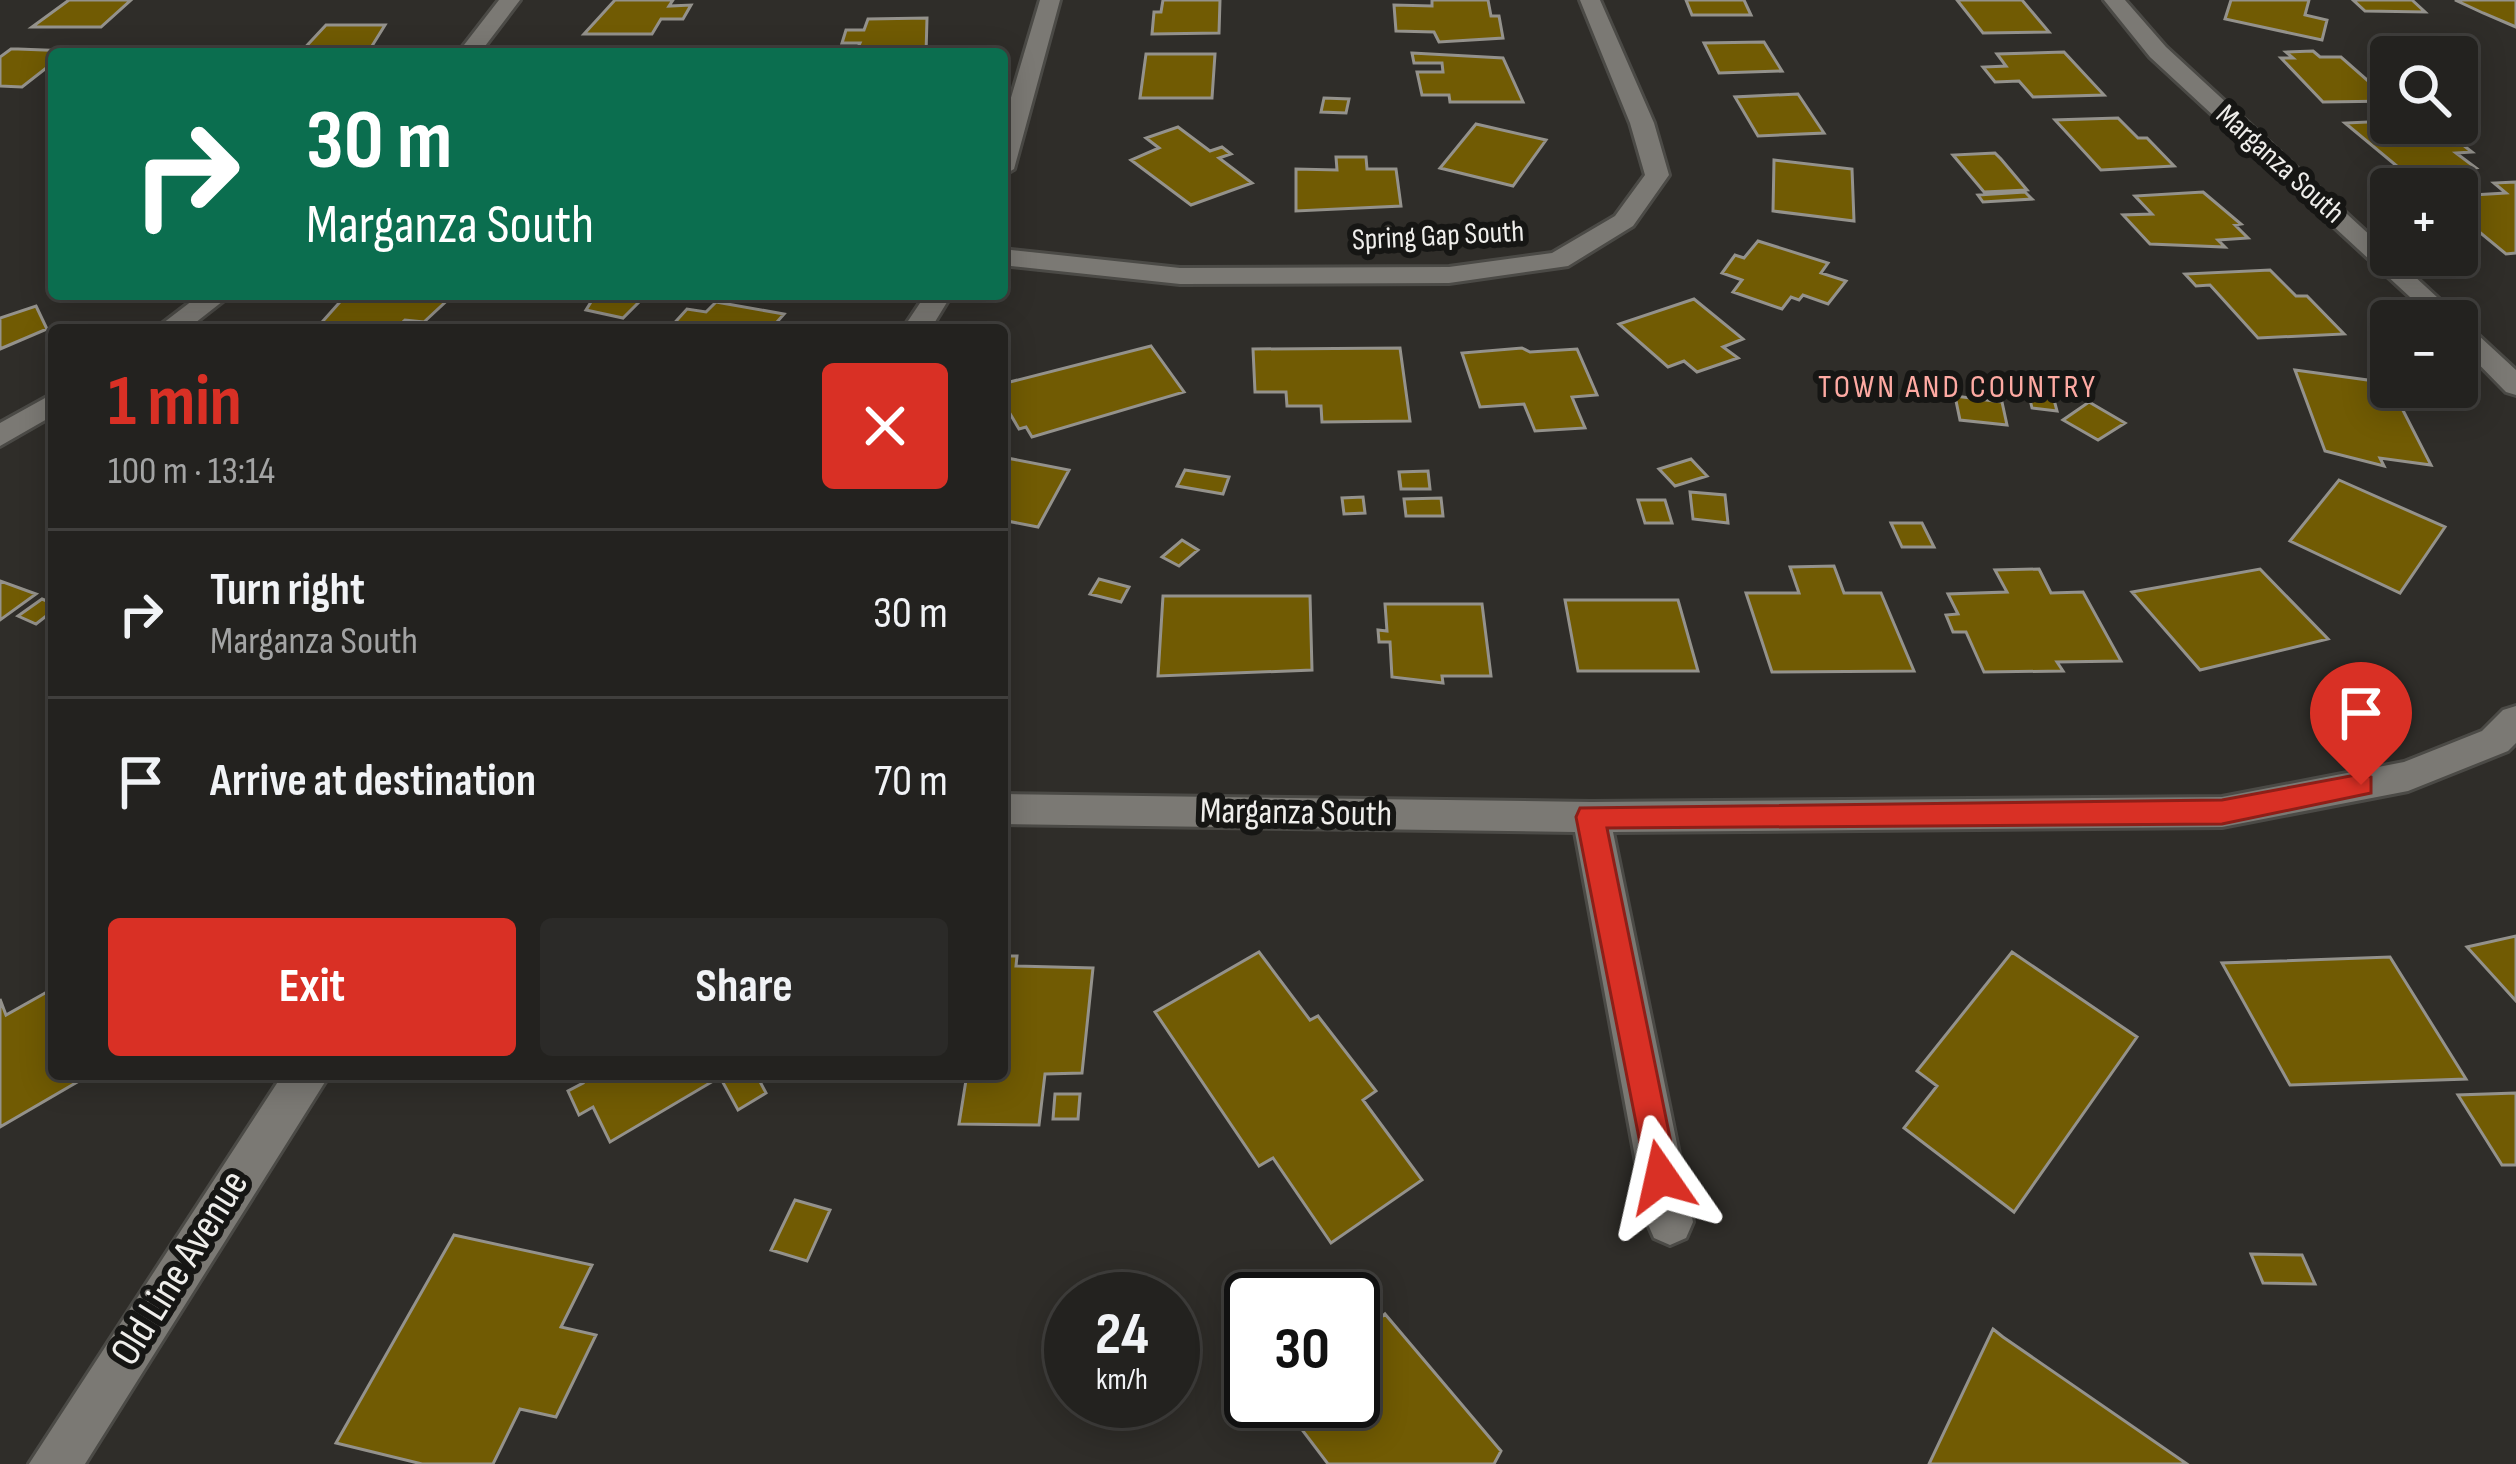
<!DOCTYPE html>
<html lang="en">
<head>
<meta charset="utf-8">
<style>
  body { margin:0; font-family:"Sofia Sans Condensed",sans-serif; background:#2b2a28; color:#f1f3f6; height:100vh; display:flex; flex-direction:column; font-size:45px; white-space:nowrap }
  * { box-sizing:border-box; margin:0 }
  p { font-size:39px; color:#a3a4a4 }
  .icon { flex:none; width:66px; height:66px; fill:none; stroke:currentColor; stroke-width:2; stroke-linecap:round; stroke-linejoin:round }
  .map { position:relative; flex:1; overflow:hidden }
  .details { position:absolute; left:48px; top:324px; width:960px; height:756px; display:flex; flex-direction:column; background:#23221f; border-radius:12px; box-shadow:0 6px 30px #0003,0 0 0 3px #403f3d }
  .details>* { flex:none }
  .banner { position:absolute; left:48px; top:48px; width:960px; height:252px; border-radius:12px; box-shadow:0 6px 30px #0003,0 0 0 3px #403f3d; background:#0b6e4f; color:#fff; overflow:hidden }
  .buttons { position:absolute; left:2370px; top:36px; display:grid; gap:24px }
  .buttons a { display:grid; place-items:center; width:108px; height:108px; border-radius:12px; background:#23221f; box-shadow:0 6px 30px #0003,0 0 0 3px #403f3d; font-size:60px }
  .speed { position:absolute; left:1044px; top:1272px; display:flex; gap:24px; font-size:60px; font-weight:700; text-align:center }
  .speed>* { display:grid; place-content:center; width:156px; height:156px; border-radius:50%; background:#23221f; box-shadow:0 6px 30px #0003,0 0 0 3px #403f3d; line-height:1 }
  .speed small { font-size:30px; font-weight:400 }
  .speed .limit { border:6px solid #111; border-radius:18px; background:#fff; color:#111 }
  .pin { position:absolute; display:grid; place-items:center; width:102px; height:102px; color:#fff; margin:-123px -51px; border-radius:50% 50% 50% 0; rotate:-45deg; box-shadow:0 0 12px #0007 }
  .pin .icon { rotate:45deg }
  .me { position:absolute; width:132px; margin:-66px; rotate:349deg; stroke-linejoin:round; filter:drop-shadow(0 0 9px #0008) }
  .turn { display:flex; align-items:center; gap:42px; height:252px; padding:0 60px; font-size:54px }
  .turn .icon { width:156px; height:156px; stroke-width:2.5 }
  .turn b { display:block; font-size:84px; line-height:102px }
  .round { display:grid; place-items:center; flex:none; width:126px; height:126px; border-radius:12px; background:#2b2a28 }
  .headline { display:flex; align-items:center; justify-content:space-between; height:204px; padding:0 60px }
  h1 { font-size:72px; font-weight:700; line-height:90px; color:#d93025 }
  .button { display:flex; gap:24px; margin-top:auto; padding:24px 60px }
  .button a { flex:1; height:138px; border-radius:12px; background:#d93025; color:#fff; font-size:48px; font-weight:700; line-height:138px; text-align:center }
  .button a+a { background:#2b2a28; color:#f1f3f6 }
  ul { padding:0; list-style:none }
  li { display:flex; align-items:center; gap:36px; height:168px; padding:0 60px; border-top:3px solid #403f3d }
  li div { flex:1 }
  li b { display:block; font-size:45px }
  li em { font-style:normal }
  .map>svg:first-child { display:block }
  .building { fill:#715b03; stroke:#94928c; stroke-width:3 }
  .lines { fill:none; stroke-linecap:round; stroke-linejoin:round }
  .minor-casing { stroke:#4b4a46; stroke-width:6 }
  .minor { fill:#7b7974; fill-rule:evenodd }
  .route { fill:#d93025; stroke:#8d1f18; stroke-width:3 }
  .labels { text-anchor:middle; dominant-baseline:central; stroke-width:12; stroke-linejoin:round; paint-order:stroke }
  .far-street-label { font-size:30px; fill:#efeeeb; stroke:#161614 }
  .far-neighbourhood-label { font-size:33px; letter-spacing:3px; fill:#feaaa3; stroke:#161614 }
  .street-label { font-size:36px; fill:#efeeeb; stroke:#161614 }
  .near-street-label { font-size:42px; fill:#efeeeb; stroke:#161614 }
</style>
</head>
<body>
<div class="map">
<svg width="2516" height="1464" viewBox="0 0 2516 1464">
  <rect width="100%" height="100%" fill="#2f2d29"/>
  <!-- building -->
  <path class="building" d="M69 0H131L101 27H32Z
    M615 0H673L669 6 691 5 683 19H661L652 34H584Z
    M1163 0H1220L1219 33 1152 34 1154 12H1161Z
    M1432 0H1488L1491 16H1499L1503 38 1439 42 1434 32 1396 31 1394 5 1432 6Z
    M1744 0 1751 15H1692L1686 0Z
    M1957 0H2022L2049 32 1983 33Z
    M2231 0H2309L2305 15 2327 20 2322 40 2225 19Z
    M2353 0H2412L2425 12 2365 11Z
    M2455 0H2516V27L2483 13Z
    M927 18 926 54H855L860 43H842L846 30H864L868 19Z
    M326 25H385L367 54H299Z
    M1764 42 1782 71 1719 73 1704 43Z
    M11 49H18L70 51 54 54V62L22 87 0 86V57Z
    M2313 51 2320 57H2341L2391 101 2323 102 2281 58H2293L2286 52Z
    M2064 52 2104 95 2033 97 2019 81 1995 82 1983 67 2006 66 1997 54Z
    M1412 53 1503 58 1523 102H1450L1449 95H1422L1417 72H1443L1442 63H1414Z
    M1146 54H1215L1212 98H1140Z
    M1798 94 1824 133 1758 136 1735 97Z
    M1324 98 1349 99 1346 113 1321 112Z
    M2118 118 2138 138H2147L2174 166 2101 170 2055 120Z
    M2391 121 2440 127 2472 152 2456 153 2476 168 2447 174 2404 172 2345 123Z
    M1476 124 1546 140 1513 186 1440 168Z
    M1178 127 1210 151 1222 147 1231 154 1219 158 1252 183 1191 205 1131 160 1159 148 1146 138Z
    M1995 153 2001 159 2027 190 1984 192 1953 155Z
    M1336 157H1366L1367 169H1396L1401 206 1296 211V169L1337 170Z
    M1774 160 1852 169 1854 221 1773 211Z
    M2516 182V253L2506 254 2466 221H2476L2457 206V196L2506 193 2494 183Z
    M2025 192 2032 199 1983 202 1978 195Z
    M2203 192 2241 224 2235 225 2248 238 2218 240 2225 247 2150 244 2123 215 2152 214 2135 196Z
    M1758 241 1828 263 1821 273 1846 281 1828 304 1803 295 1799 300 1791 297 1782 309 1733 292 1742 280 1722 273 1735 255 1744 258Z
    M2270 270 2296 296H2307L2344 334 2258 338 2210 285 2196 286 2185 274Z
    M347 294H454L424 322 405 320 394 330H315Z
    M596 294H647L623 318 586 310Z
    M1694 299 1743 339 1723 347 1738 358 1697 372 1684 361 1668 367 1619 324Z
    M716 302 784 314 770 330H668L687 309 706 312Z
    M36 306 47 329 0 349V318Z
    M1151 346 1184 392 1032 437 1026 427 1019 429 1002 400V384Z
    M1400 348 1410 421 1322 422 1321 406H1287L1286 392H1255L1253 349Z
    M1522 348 1530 352 1577 349 1597 395 1572 397 1585 428 1535 431 1524 404 1480 407 1462 353Z
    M2295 370 2389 383 2431 465 2380 458 2384 466 2325 451Z
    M2024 374 2048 377 2057 411 2032 408Z
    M1955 396 2002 402 2007 425 1960 420Z
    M2089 402 2125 423 2098 440 2063 420Z
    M1002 457 1069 470 1038 527 1002 520Z
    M1691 459 1707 476 1675 486 1659 469Z
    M1185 470 1229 477 1223 494 1177 486Z
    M1428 471 1430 489H1401L1399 472Z
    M2339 480 2445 527 2400 593 2290 541Z
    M1690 492 1725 495 1728 523 1693 519Z
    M1363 497 1365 513 1344 514 1342 498Z
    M1441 498 1443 516H1406L1404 499Z
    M1638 500H1665L1672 523H1645Z
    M1891 523H1922L1934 547H1902Z
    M1182 540 1198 550 1179 566 1162 557Z
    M1834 566 1844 593H1881L1914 671 1772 672 1746 593H1799L1790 567Z
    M2039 569 2051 593 2083 592 2121 661 2057 662 2063 671 1984 672 1966 632H1953L1946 615 1958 614 1948 594 2007 592 1995 570Z
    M2260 569 2328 639 2200 670 2132 592Z
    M1099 579 1129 587 1121 602 1090 594Z
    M0 581 36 594 0 620Z
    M1163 596H1310L1312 670 1158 676Z
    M42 599 54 604V610L36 624 18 616Z
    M1565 600H1678L1698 671H1578Z
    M1385 604H1482L1491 676H1442L1443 683 1392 677 1390 642H1379L1378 630 1387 631Z
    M2516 936V1001L2467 947Z
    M1259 952 1310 1020 1318 1016 1376 1091 1363 1100 1422 1180 1331 1243 1273 1158 1259 1166 1155 1012Z
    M2012 952 2137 1037 2014 1212 1904 1128 1937 1086 1917 1071Z
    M1002 956H1017L1016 966 1093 968 1082 1073 1045 1074 1039 1125 959 1124 967 1074H956H1002Z
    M2390 957 2466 1079 2290 1085 2222 963Z
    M54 988V1074H91L0 1127V999L6 1015Z
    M579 1074H756L766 1093 738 1110 720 1077 610 1142 593 1107 579 1115 568 1091 583 1083Z
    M2516 1093V1165H2502L2458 1095Z
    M1055 1094H1080L1078 1119H1053Z
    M795 1200 830 1210 807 1261 771 1250Z
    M454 1235 592 1265 561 1327 596 1335 556 1417 520 1409 493 1464H422L336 1443Z
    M2251 1254 2302 1255 2315 1284 2263 1283Z
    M1385 1314 1501 1451 1494 1464H1328L1284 1406 1289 1401H1353V1343Z
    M1993 1329 2003 1337 2187 1464H1929Z"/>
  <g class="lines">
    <!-- minor casing -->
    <g class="minor-casing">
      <path id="minor" d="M499 0H520L479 54H457Z
        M1040 0H1060L1014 169 1002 176V128Z
        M1580 0H1600L1654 123 1669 175 1633 226 1568 266 1449 283 1180 284 1002 265V249L1180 268 1449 267 1552 253 1615 216 1645 175 1630 123Z
        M2104 0H2125L2166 47 2516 370V395L2506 392 2457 342V321H2436L2150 57Z
        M201 294H232L186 330H154Z
        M926 294H952L930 330H902Z
        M54 393V415L0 446V423Z
        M2516 706V743L2508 751 2408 791 2222 827 1613 832 1693 1222 1686 1238 1670 1245 1654 1238 1647 1222 1575 832 1002 824V794L1591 802 2222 797 2404 762 2482 731 2503 710Z
        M283 1074H330L85 1464H29Z"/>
    </g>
    <!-- minor -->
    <use href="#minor" class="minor"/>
  </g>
  <!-- route -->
  <path class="route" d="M2361 774 2371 777V793L2222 824 1607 828 1678 1177 1673 1189 1661 1194 1649 1189 1576 817 1580 808 2222 800Z"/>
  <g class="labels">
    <!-- far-street labels -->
    <g class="far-street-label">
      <text transform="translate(2280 164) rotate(42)">Marganza South</text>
      <text transform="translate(1438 236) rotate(-3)">Spring Gap South</text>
    </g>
    <!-- far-neighbourhood labels -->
    <g class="far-neighbourhood-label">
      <text x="1958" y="387">TOWN AND COUNTRY</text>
    </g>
    <!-- street labels -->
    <g class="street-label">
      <text transform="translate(1296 813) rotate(1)">Marganza South</text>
    </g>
    <!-- near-street labels -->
    <g class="near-street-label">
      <text transform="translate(180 1268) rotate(-58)">Old Line Avenue</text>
    </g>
  </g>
</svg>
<div class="buttons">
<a><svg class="icon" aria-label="search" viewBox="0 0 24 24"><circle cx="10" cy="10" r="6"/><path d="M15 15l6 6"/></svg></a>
<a>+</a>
<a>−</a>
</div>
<div class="speed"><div>24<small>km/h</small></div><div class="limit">30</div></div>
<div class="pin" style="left:2361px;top:785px;background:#d93025"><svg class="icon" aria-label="arrive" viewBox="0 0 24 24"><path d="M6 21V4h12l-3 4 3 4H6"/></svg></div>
<svg class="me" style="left:1661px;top:1177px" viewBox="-20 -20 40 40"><path d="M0-17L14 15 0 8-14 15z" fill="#d93025" stroke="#fff" stroke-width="4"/></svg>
<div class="banner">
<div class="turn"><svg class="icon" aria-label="right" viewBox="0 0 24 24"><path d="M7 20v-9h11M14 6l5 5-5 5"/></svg><div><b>30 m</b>Marganza South</div></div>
</div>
<section class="details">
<div class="headline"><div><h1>1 min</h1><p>100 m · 13:14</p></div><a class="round" style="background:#d93025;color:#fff"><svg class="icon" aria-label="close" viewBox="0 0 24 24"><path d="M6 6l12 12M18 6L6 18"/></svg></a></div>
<ul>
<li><svg class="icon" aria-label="right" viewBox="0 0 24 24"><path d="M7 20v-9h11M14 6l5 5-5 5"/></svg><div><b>Turn right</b><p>Marganza South</p></div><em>30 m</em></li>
<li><svg class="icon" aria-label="arrive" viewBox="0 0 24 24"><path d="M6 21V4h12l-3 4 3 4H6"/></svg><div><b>Arrive at destination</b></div><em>70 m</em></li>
</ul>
<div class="button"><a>Exit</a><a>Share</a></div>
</section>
</div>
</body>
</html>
